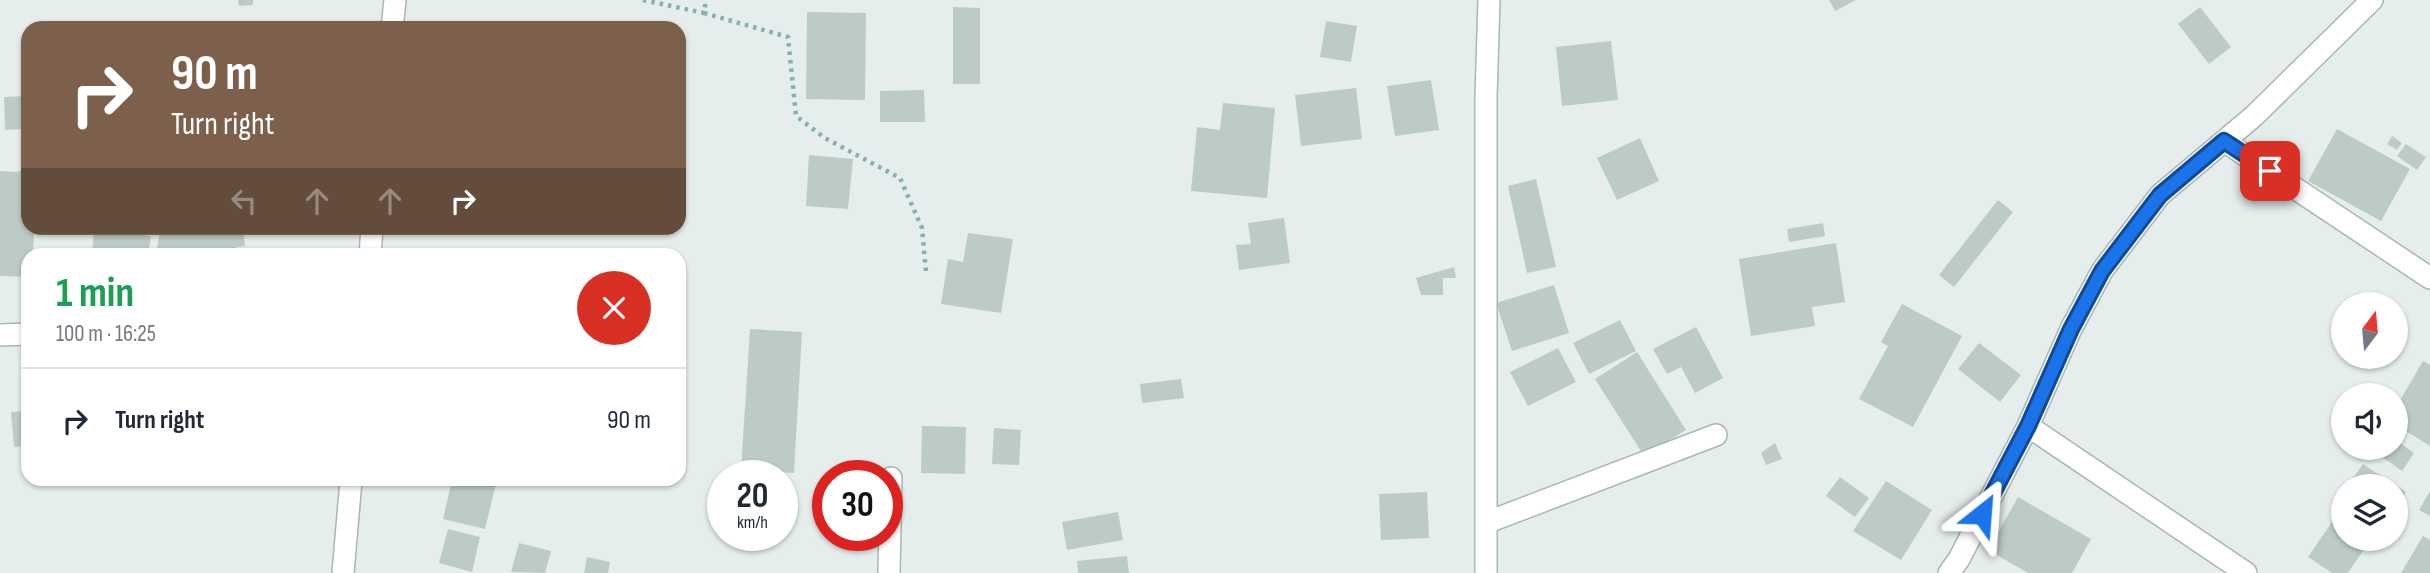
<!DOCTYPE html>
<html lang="en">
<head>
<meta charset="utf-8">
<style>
  body { margin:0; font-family:"Sofia Sans Condensed",sans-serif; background:#f6f6f7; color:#1f2937; height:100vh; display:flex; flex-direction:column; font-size:26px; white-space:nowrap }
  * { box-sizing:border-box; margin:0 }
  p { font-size:23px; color:#747a83 }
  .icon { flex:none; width:38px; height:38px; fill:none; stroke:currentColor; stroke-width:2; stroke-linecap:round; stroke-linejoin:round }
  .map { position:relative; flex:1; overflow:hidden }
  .sheet { position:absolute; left:21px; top:248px; width:665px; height:238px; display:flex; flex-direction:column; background:#fff; border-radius:21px; box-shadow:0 2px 5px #0004 }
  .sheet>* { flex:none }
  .guide { position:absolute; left:21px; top:21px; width:665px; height:214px; border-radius:21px; box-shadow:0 2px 5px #0004; background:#7c604b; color:#fff; overflow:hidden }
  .needle { width:46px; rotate:16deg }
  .fabs { position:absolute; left:2331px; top:292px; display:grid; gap:14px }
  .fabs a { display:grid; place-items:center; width:77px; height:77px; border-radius:50%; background:#fff; box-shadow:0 2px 5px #0004; font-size:35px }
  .speed { position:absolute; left:707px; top:460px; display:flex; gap:14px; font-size:35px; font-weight:700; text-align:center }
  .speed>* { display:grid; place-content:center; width:91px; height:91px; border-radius:50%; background:#fff; box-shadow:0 2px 5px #0004; line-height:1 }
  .speed small { font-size:18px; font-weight:400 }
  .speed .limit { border:10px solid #d22; background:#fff; color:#111 }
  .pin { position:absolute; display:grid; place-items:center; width:60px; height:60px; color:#fff; margin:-30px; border-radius:14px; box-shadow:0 4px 10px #0006 }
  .me { position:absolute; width:77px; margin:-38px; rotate:28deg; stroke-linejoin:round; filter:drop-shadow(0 0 5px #0008) }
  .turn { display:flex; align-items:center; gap:24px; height:147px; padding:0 35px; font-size:32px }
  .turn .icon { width:91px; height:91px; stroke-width:2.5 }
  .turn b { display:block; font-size:49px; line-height:60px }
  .lanes { display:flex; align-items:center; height:66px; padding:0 35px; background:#0003; justify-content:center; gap:35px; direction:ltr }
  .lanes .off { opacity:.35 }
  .round { display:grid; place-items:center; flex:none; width:74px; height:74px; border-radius:37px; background:#f6f6f7 }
  .overview { display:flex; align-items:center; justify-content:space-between; height:119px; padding:0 35px }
  h1 { font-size:42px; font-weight:700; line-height:52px; color:#1e9e55 }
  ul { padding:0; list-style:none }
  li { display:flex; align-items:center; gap:21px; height:105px; padding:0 35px; border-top:2px solid #e0e1e3 }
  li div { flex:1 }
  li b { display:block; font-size:26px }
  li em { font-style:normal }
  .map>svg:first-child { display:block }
  .building { fill:#bdcbc8 }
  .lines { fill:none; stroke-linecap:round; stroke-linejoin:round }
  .minor-casing { stroke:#a8b6b4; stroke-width:24 }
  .path { stroke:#87b0ac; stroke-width:4.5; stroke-dasharray:3.5 5; stroke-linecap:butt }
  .minor { stroke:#fff; stroke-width:21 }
  .route-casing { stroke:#114b97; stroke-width:18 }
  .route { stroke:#1a73e8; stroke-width:12 }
</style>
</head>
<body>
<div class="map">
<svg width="2430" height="573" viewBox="0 0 2430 573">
  <rect width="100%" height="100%" fill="#e5eeec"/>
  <!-- building -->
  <path class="building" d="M238 0H253V5L239 6Z
    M1829 0H1856L1835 11Z
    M953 7 980 8V84H953Z
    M2200 7 2231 47 2209 64 2178 24Z
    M807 12 866 13 865 100 806 99Z
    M1326 21 1357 26 1351 62 1320 57Z
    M1611 41 1618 100 1562 106 1556 47Z
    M1431 80 1439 130 1395 136 1387 86Z
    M1356 88 1362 139 1301 146 1295 95Z
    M924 90 925 122H880V91Z
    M28 96V129L5 130 4 97Z
    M1223 103 1275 108 1267 198 1191 191 1197 127 1220 130Z
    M2337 129 2410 169 2381 221 2308 181Z
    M2392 136 2402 143 2397 150 2387 144Z
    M1640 138 1659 181 1617 200 1597 158Z
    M2406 144 2426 157 2417 170 2397 156Z
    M809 155 853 159 848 209 806 206Z
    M28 170V228H34L33 256H28V277L0 276V171L16 172Z
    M1536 179 1556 267 1527 273 1508 186Z
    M1998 200 2013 212 1954 287 1939 275Z
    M1284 218 1290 263 1239 270 1236 245 1251 244 1248 223Z
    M1823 223 1825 236 1789 242 1787 229Z
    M94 228H139L138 232 151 237 148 256H92Z
    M160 228H243L245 246 236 247 237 256H156Z
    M968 233 1013 239 1001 313 941 304 948 259 963 262Z
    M1836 243 1845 302 1812 307 1815 326 1751 336 1739 259Z
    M1454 267 1456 278H1443V295H1421L1416 278Z
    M1554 285 1569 333 1512 351 1496 303Z
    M1902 304 1962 336 1913 427 1859 399 1888 346 1881 342Z
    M1620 320 1636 351 1589 374 1573 343Z
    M1696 327 1723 378 1695 393 1681 367 1667 374 1653 349Z
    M750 329 802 332 794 473 741 470Z
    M1979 343 2021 375 2000 402 1958 369Z
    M1558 348 1576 382 1528 406 1510 372Z
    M1637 352 1686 430 1644 456 1595 379Z
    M2423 361 2430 365V446L2396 425V407Z
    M1181 379 1184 398 1142 403 1140 384Z
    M28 411V467H26L25 446 14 447 11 412Z
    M922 426 966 427 965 474 921 473Z
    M994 428 1021 430 1019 465 992 464Z
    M2396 440 2414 453 2402 471 2378 454 2383 448H2396Z
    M1775 443 1782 459 1766 465 1761 453Z
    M2363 464 2406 492 2396 508V486H2347Z
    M1840 477 1869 498 1855 517 1826 496Z
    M452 480H497L485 529 443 519Z
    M1886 481 1932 510 1901 560 1853 531Z
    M2430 491V516L2419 510Z
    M1427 492 1429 538 1381 540 1379 494Z
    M2018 497 2091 539 2072 573H2028L1988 550Z
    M1118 512 1123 540 1067 550 1062 522Z
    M2334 519 2343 525V539H2365L2369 542 2348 573H2332L2308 557Z
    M448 529 480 537 472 572 439 563Z
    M2423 536 2430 540V573H2401Z
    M519 543 551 551 545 573 511 572Z
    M1127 556 1129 573H1078L1077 561Z
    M587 557 610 562 608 573H584Z"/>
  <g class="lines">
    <!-- minor casing -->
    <g class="minor-casing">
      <path id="minor" d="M392 28 395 0
        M2224 141 2430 278
        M370 256 372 228
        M0 335 28 334
        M2028 426 2246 573
        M1488 522 1716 435
        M343 573 351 480
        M889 573 891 478
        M1486 573V97L1489 0
        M1949 573 1959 559 2028 426 2071 329 2102 271 2160 195 2254 116 2372 0"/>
    </g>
    <!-- path -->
    <path class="path" d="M643 0 704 13 706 0
      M704 13 788 37 796 116 825 138 900 178 922 228 926 272"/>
    <!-- minor -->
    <use href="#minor" class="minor"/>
  </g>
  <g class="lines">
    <!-- route casing -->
    <g class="route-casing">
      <path id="route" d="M1982 514 2028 426 2071 329 2102 271 2160 195 2224 141 2270 171"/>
    </g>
    <!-- route -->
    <use href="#route" class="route"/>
  </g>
</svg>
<div class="fabs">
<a><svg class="needle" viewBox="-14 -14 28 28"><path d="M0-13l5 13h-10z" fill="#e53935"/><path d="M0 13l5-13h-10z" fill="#747a83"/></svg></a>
<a><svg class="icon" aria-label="sound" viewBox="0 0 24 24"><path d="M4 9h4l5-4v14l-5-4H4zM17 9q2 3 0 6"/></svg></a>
<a><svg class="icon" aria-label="layers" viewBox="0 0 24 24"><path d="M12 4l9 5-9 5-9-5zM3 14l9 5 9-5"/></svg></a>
</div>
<div class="speed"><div>20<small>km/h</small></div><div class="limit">30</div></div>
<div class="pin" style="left:2270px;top:171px;background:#d93025"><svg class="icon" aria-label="arrive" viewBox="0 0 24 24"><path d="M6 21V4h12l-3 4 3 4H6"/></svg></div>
<svg class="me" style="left:1982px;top:514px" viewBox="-20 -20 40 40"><path d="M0-17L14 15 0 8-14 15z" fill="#1a73e8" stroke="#fff" stroke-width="4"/></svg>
<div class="guide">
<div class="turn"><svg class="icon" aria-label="right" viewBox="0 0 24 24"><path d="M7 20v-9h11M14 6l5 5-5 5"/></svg><div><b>90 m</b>Turn right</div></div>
<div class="lanes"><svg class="icon off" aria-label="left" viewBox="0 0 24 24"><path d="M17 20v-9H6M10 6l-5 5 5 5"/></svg><svg class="icon off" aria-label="ahead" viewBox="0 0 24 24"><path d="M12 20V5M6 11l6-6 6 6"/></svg><svg class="icon off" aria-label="ahead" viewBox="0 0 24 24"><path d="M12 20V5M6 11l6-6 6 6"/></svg><svg class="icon" aria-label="right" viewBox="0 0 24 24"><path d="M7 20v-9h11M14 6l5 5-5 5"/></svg></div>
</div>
<section class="sheet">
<div class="overview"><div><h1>1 min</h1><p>100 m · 16:25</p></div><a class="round" style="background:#d93025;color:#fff"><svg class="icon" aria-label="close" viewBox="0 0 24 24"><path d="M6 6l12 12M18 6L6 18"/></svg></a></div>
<ul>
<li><svg class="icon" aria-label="right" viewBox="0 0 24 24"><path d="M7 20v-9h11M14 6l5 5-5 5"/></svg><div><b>Turn right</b></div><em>90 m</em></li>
</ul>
</section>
</div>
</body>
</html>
